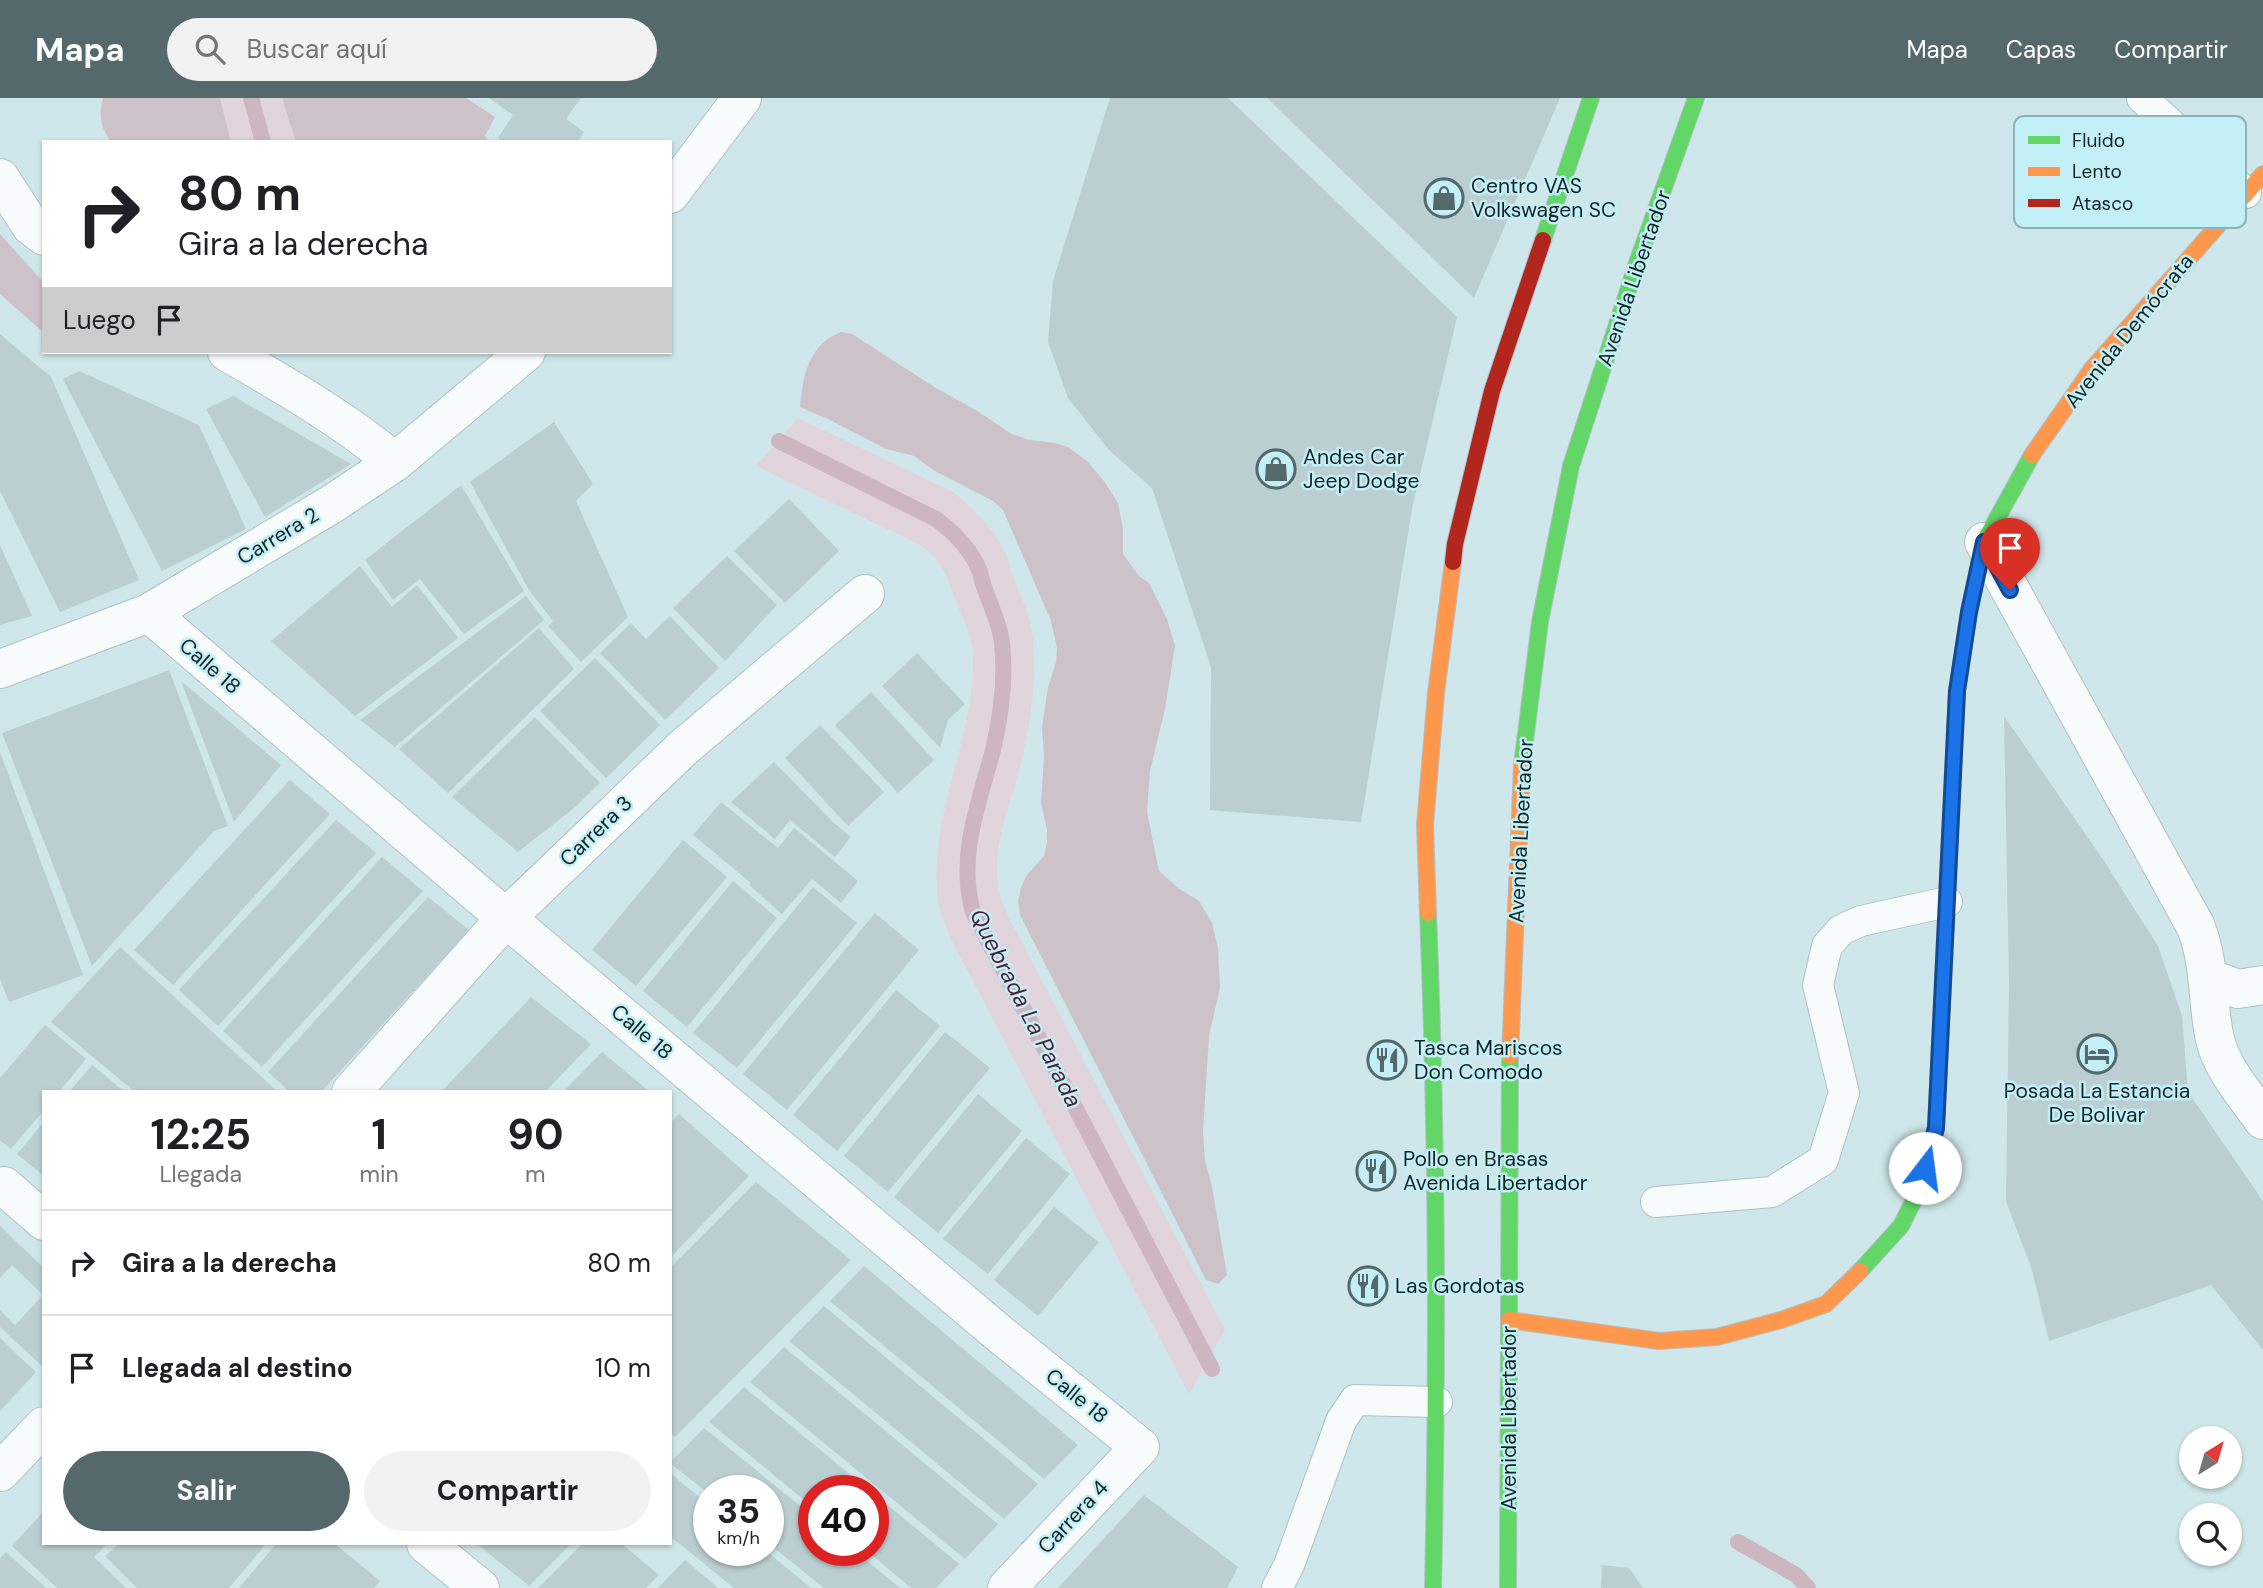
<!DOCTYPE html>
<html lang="es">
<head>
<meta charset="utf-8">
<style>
  body { margin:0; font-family:"DM Sans",sans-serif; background:#f2f2f2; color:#202124; height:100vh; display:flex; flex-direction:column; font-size:26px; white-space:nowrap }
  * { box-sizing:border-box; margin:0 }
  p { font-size:23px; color:#757577 }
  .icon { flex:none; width:38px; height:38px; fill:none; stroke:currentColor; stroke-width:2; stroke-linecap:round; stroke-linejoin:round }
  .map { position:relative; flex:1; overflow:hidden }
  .details { position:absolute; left:42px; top:992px; width:630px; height:455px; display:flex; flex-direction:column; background:#fff; border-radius:0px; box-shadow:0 2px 5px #0004 }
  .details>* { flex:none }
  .banner { position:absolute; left:42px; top:42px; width:630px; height:214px; border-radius:0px; box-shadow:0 2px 5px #0004; background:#fff; color:#202124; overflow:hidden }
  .needle { width:46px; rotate:37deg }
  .tools { position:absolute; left:2179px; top:1328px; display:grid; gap:14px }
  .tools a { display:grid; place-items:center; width:63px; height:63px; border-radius:50%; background:#fff; box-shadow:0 2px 5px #0004; font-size:35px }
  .speed { position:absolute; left:693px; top:1377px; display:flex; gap:14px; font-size:35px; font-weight:700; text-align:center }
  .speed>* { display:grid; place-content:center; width:91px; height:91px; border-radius:50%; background:#fff; box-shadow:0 2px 5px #0004; line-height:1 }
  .speed small { font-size:18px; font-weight:400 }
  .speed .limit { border:10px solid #d22; background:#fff; color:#111 }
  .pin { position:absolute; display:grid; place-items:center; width:60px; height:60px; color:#fff; margin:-72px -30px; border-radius:50% 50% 50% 0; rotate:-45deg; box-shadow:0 0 7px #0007 }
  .pin .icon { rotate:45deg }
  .me { position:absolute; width:77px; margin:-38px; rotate:15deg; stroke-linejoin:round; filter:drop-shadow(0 0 5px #0008) }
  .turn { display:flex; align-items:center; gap:24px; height:147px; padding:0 21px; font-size:32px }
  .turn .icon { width:91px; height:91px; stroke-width:2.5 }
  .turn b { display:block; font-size:49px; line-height:60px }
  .then { display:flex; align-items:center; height:66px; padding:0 21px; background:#0003; gap:14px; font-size:26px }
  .eta { display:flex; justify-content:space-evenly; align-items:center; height:119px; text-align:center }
  .eta b { font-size:42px; font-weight:700; line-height:49px }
  .primary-button { display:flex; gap:14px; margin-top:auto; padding:14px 21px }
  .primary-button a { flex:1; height:80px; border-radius:42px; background:#55686b; color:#fff; font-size:28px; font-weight:700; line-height:80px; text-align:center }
  .primary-button a+a { background:#f2f2f2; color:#202124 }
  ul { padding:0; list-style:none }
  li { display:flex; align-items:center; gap:21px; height:105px; padding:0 21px; border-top:2px solid #e0e0e0 }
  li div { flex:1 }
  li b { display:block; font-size:26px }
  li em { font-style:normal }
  header { display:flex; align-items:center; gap:42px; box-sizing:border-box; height:98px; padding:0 35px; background:#55686b; color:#fff }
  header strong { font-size:33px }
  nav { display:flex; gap:38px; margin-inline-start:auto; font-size:24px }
  .search { width:490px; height:63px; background:#f2f2f2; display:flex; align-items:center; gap:18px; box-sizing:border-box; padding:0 24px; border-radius:38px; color:#757577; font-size:26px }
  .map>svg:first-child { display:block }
  .green { fill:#e1d4dd }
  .forest { fill:#cec2ca }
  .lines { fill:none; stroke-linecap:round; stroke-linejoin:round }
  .stream { stroke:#cdb6c0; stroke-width:16 }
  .building { fill:#bbced1 }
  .lane-casing { stroke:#afc1c4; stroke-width:32 }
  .street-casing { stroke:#afc1c4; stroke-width:40 }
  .fast-casing { stroke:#afc1c4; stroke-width:18 }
  .slow-casing { stroke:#afc1c4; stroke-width:18 }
  .jam-casing { stroke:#afc1c4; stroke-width:18 }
  .lane { stroke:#f8fbfc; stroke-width:30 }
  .street { stroke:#f8fbfc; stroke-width:38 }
  .fast { stroke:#63d668; stroke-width:16 }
  .slow { stroke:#ff974d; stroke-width:16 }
  .jam { stroke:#b3261e; stroke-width:16 }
  .route-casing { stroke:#114b97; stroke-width:18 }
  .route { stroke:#1a73e8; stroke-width:12 }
  .labels { text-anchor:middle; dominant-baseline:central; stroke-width:5; stroke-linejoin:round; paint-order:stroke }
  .poi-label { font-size:21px; fill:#132426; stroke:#c3eff6; text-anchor:start }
  .street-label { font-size:21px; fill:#132426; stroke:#c3eff6 }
  .water-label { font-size:23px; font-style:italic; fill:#541e33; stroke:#c3eff6 }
  .key { fill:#c3eff6; stroke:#8eb2b8; stroke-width:2 }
  .key-label { font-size:19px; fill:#132426 }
</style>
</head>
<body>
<header>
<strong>Mapa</strong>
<div class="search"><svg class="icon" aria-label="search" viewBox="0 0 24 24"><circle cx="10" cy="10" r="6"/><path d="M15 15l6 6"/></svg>Buscar aquí</div>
<nav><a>Mapa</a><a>Capas</a><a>Compartir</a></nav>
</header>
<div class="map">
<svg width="2263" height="1490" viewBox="0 0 2263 1490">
  <rect width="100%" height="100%" fill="#cfe7ea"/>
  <!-- green -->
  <path class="green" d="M220 0H282L296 44H231Z
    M798 320 953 394C977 413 998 435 1009 464 1011 471 1012 478 1015 485 1019 496 1026 507 1029 519 1040 563 1032 613 1023 657 1013 701 990 747 999 793 1001 802 1005 810 1008 818L1225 1232 1189 1296 953 845C947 831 939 815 938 800 927 714 980 635 972 548 970 532 961 518 956 503 946 477 944 465 920 447L756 368Z"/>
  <!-- forest -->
  <path class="forest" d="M103 0H220L231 44H111C101 30 98 17 103 0Z
    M282 0H466L495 19 485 38 489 44H296Z
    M0 136 44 185V235L0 196Z
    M841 234 852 236 936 290 979 314 1012 336 1030 342 1055 345 1068 349 1087 363 1104 383 1118 405 1123 431V456L1139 478 1149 485 1167 521 1175 548 1165 611 1150 673 1147 714 1159 773 1178 790 1199 803 1212 825 1218 850 1220 890 1209 938 1203 1034 1205 1062 1212 1089 1227 1177 1218 1186 1206 1182 1020 817 1018 803 1021 790 1026 778 1044 758 1047 744V732L1041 705 1044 658 1042 630 1048 589 1056 564 1057 550 1051 523 1003 412 993 403 935 373 914 358 886 351 828 321 800 309C803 278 808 247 841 234Z"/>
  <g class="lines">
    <!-- stream -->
    <path class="stream" d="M251 0 263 44
      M779 343 936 421C955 435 971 451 980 474 982 481 983 488 986 494 992 511 1000 527 1002 545 1006 580 1001 618 993 652 979 705 957 759 973 814L1212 1271
      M1738 1444 1796 1477 1808 1490"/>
  </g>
  <!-- building -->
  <path class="building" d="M489 0H581L566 21 584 34 577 44H504L498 40 513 17Z
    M1110 0H1228L1457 219 1412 411 1361 724 1210 712 1211 569 1152 390 1109 352 1068 300 1048 244 1053 183Z
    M1267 0H1560L1474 200Z
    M0 236 51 279 139 482 60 514 0 393Z
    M79 273 199 327 246 431 162 473 63 281Z
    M233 298 351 366 265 419 206 311Z
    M554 324 593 386 576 403 628 519 581 564 548 528 553 523 529 492 470 384Z
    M461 387 524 493 464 536 420 481 393 502 365 462Z
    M789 401 839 453 785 505 734 453Z
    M0 447 32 518 0 527Z
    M727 458 777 507 725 563 673 510Z
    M360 468 392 509 417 487 458 540 355 618 271 543Z
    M526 498 544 522 395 649 360 622Z
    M670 518 719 570 665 622 600 555 631 525 646 541Z
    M539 530 574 571 448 695 399 651Z
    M917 555 965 606 948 622 940 650 882 588Z
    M595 560 660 627 606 680 540 613Z
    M169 572 228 728 214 733 92 868 2 635Z
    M181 583 281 667 234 724Z
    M871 594 934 662 898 695 835 627Z
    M2004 618 2104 763 2158 848 2182 918 2188 994 2263 1103V1252L2211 1187 2049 1243 2032 1172 2006 1103 2009 888Z
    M535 619 600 685 574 710 518 754 452 699Z
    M820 627 884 694 848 728 785 660Z
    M0 654 83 877 9 904 0 881Z
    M774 664 834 725 851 739 835 759 790 722 775 741 731 704Z
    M290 682 330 716 173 887 134 852Z
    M721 704 778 750 794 730 858 783 841 805 812 781 782 816 749 787 751 785 693 737Z
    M336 722 376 755 218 928 179 892Z
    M683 742 727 779 636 888 592 852Z
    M382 759 423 793 262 969 223 933Z
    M733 783 777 820 687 929 643 893Z
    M813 789 857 825 737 970 693 935Z
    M428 799 469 832 321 994H290L268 974Z
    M875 815 919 852 787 1012 743 976Z
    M120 849 278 994H135L51 924Z
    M896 892 940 928 837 1053 793 1017Z
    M531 899 591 946 545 994H441Z
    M45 927 86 961 59 994H44V1012L11 1051 0 1042V980Z
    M945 934 990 970 888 1094 844 1058Z
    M602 954 650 994H563Z
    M92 967 125 994H69Z
    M978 996 1022 1033 938 1135 894 1099Z
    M679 1016 749 1078 670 1160V1025Z
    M44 1024V1078L17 1056Z
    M1026 1040 1070 1076 988 1176 943 1141Z
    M756 1084 851 1162 675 1339 670 1334V1170Z
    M1054 1109 1099 1144 1038 1218 994 1182Z
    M0 1128 44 1170V1266L42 1268 0 1229V1212L15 1227 43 1197 12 1167 0 1180Z
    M864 1168 1078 1347 1044 1381 830 1203Z
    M824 1208 1038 1386 1004 1421 789 1243Z
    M0 1240 36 1274 0 1313Z
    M784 1249 998 1426 965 1461 750 1284Z
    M744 1289 870 1393H814V1410L709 1324Z
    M704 1330 814 1419V1452H854L900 1490H824L768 1445V1393H709V1396L670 1365Z
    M670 1375 709 1407V1452H765L811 1490H734L670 1438Z
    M873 1395 959 1466 936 1490H911L866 1452H873Z
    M1144 1397 1238 1469 1227 1490H1058Z
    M44 1413V1446H107L94 1459 126 1490H57L12 1448Z
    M119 1446H266L229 1490H137L105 1458Z
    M276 1446H335L380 1483 374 1490H239Z
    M477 1446H571L529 1488Z
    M582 1446H622L659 1477 646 1490H538Z
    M6 1454 46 1490H0V1460Z
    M685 1462 718 1490H658Z
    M1602 1467 1629 1470 1643 1490H1601Z"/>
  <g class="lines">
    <!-- lane casing -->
    <g class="lane-casing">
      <path id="lane" d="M2142 0 2246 95
        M1656 1104 1772 1094 1823 1062 1844 995 1818 887 1827 848 1841 832 1861 823 1947 804
        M1277 1490 1289 1467 1341 1323 1355 1302 1437 1304"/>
    </g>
    <!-- street casing -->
    <g class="street-casing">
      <path id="street" d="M0 80 31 128 44 138
        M670 96 742 0
        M227 254C286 288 343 321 395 364
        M1984 444 2196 829C2210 866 2207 899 2214 937 2220 969 2245 996 2263 1022
        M149 515 506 820 1001 1237 1140 1349 1007 1490
        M0 571 149 515 332 406 395 364 526 254
        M2208 880 2238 891 2263 887
        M351 994 506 820 683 650 865 496
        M4 1088 44 1123
        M0 1374 44 1328
        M426 1446 480 1490"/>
    </g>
    <!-- fast casing -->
    <g class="fast-casing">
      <path id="fast" d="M1543 142 1591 0
        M1522 667 1540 524 1571 368 1638 162 1696 0
        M1428 815C1437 1040 1438 1265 1433 1490
        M1860 1173 1901 1128 1920 1090 1936 1030 1957 593 1969 514 1984 444 2032 357
        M1508 1490 1510 958"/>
    </g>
    <!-- slow casing -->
    <g class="slow-casing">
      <path id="slow" d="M2032 357 2092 271 2263 76
        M1428 815 1425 727 1436 595 1453 464
        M1510 958 1522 667
        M1509 1222 1659 1243 1717 1239 1781 1222 1826 1206 1860 1173"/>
    </g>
    <!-- jam casing -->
    <g class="jam-casing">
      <path id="jam" d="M1453 464 1455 446 1492 293 1543 142"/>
    </g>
    <!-- lane -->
    <use href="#lane" class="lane"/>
    <!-- street -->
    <use href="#street" class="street"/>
    <!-- fast -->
    <use href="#fast" class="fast"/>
    <!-- slow -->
    <use href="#slow" class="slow"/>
    <!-- jam -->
    <use href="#jam" class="jam"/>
  </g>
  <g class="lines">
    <!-- route casing -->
    <g class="route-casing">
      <path id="route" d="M1925 1070 1936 1030 1957 593 1969 514 1984 444 2010 492"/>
    </g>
    <!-- route -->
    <use href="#route" class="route"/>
  </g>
  <!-- icons -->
  <defs>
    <g id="shop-ring" transform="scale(2.0125)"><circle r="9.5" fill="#c3eff6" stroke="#55686b" stroke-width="1.5"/><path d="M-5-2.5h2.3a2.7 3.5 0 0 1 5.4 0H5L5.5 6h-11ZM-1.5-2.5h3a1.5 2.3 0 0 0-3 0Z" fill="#55686b"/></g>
    <g id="hotel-ring" transform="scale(2.0125)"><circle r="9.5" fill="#c3eff6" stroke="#55686b" stroke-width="1.5"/><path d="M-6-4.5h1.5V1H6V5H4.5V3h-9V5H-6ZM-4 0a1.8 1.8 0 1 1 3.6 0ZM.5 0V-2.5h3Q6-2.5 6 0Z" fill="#55686b"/></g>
    <g id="restaurant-ring" transform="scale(2.0125)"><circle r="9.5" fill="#c3eff6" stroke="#55686b" stroke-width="1.5"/><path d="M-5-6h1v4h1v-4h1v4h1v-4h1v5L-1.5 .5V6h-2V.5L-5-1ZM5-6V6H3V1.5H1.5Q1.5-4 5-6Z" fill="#55686b"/></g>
  </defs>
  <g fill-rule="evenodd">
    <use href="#shop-ring" x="1444" y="100"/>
    <use href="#shop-ring" x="1276" y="371"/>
    <use href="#hotel-ring" x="2097" y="956"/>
    <use href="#restaurant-ring" x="1387" y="962"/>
    <use href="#restaurant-ring" x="1376" y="1073"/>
    <use href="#restaurant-ring" x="1368" y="1188"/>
  </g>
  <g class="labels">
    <!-- poi labels -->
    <g class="poi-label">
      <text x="1471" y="88">Centro VAS<tspan x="1471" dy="24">Volkswagen SC</tspan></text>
      <text x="1303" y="359">Andes Car<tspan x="1303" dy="24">Jeep Dodge</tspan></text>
      <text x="1414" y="950">Tasca Mariscos<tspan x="1414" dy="24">Don Comodo</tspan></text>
      <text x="2097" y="993" text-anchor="middle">Posada La Estancia<tspan x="2097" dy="24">De Bolivar</tspan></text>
      <text x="1403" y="1061">Pollo en Brasas<tspan x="1403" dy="24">Avenida Libertador</tspan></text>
      <text x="1395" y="1188">Las Gordotas</text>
    </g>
    <!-- street labels -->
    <g class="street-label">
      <text transform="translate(1634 180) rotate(-71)">Avenida Libertador</text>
      <text transform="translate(2129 233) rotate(-51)">Avenida Demócrata</text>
      <text transform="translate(278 438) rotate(-31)">Carrera 2</text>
      <text transform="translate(210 568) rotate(41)">Calle 18</text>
      <text transform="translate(596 733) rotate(-44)">Carrera 3</text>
      <text transform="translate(1521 733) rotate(-87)">Avenida Libertador</text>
      <text transform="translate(642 934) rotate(40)">Calle 18</text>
      <text transform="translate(1077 1298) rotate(39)">Calle 18</text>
      <text transform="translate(1509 1320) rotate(-90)">Avenida Libertador</text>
      <text transform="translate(1073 1419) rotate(-47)">Carrera 4</text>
    </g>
    <!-- water labels -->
    <g class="water-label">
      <text transform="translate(1026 910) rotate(63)">Quebrada La Parada</text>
    </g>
  </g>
  <!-- legend -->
  <rect x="2014" y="18" width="232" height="112" rx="10" class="key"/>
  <rect x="2028" y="38" width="32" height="8" fill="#63d668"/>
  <rect x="2028" y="69" width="32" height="9" fill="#ff974d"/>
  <rect x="2028" y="101" width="32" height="8" fill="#b3261e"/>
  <g class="key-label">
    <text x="2072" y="49">Fluido</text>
    <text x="2072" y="80">Lento</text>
    <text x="2072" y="112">Atasco</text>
  </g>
</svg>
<div class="tools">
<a><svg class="needle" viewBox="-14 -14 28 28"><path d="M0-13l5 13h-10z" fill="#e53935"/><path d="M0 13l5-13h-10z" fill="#757577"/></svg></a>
<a><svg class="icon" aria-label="search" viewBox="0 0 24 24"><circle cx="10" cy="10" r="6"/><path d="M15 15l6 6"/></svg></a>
</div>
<div class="speed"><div>35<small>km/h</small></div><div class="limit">40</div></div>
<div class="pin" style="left:2010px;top:492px;background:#d93025"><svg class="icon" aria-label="arrive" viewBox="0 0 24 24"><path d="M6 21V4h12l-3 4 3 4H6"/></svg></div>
<svg class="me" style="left:1925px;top:1070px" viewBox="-20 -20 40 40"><circle r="19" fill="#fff"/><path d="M0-13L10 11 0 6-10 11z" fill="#1a73e8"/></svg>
<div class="banner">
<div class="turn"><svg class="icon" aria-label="right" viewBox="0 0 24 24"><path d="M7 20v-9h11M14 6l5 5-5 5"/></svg><div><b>80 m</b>Gira a la derecha</div></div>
<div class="then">Luego<svg class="icon" aria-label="arrive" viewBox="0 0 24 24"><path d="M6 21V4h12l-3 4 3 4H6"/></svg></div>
</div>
<section class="details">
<div class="eta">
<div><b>12:25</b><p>Llegada</p></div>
<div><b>1</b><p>min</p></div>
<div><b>90</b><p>m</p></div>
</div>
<ul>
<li><svg class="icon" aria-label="right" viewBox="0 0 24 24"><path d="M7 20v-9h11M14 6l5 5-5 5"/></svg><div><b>Gira a la derecha</b></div><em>80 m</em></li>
<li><svg class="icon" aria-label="arrive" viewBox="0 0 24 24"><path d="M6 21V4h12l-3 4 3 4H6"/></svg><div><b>Llegada al destino</b></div><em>10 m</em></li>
</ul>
<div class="primary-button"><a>Salir</a><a>Compartir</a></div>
</section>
</div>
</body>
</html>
